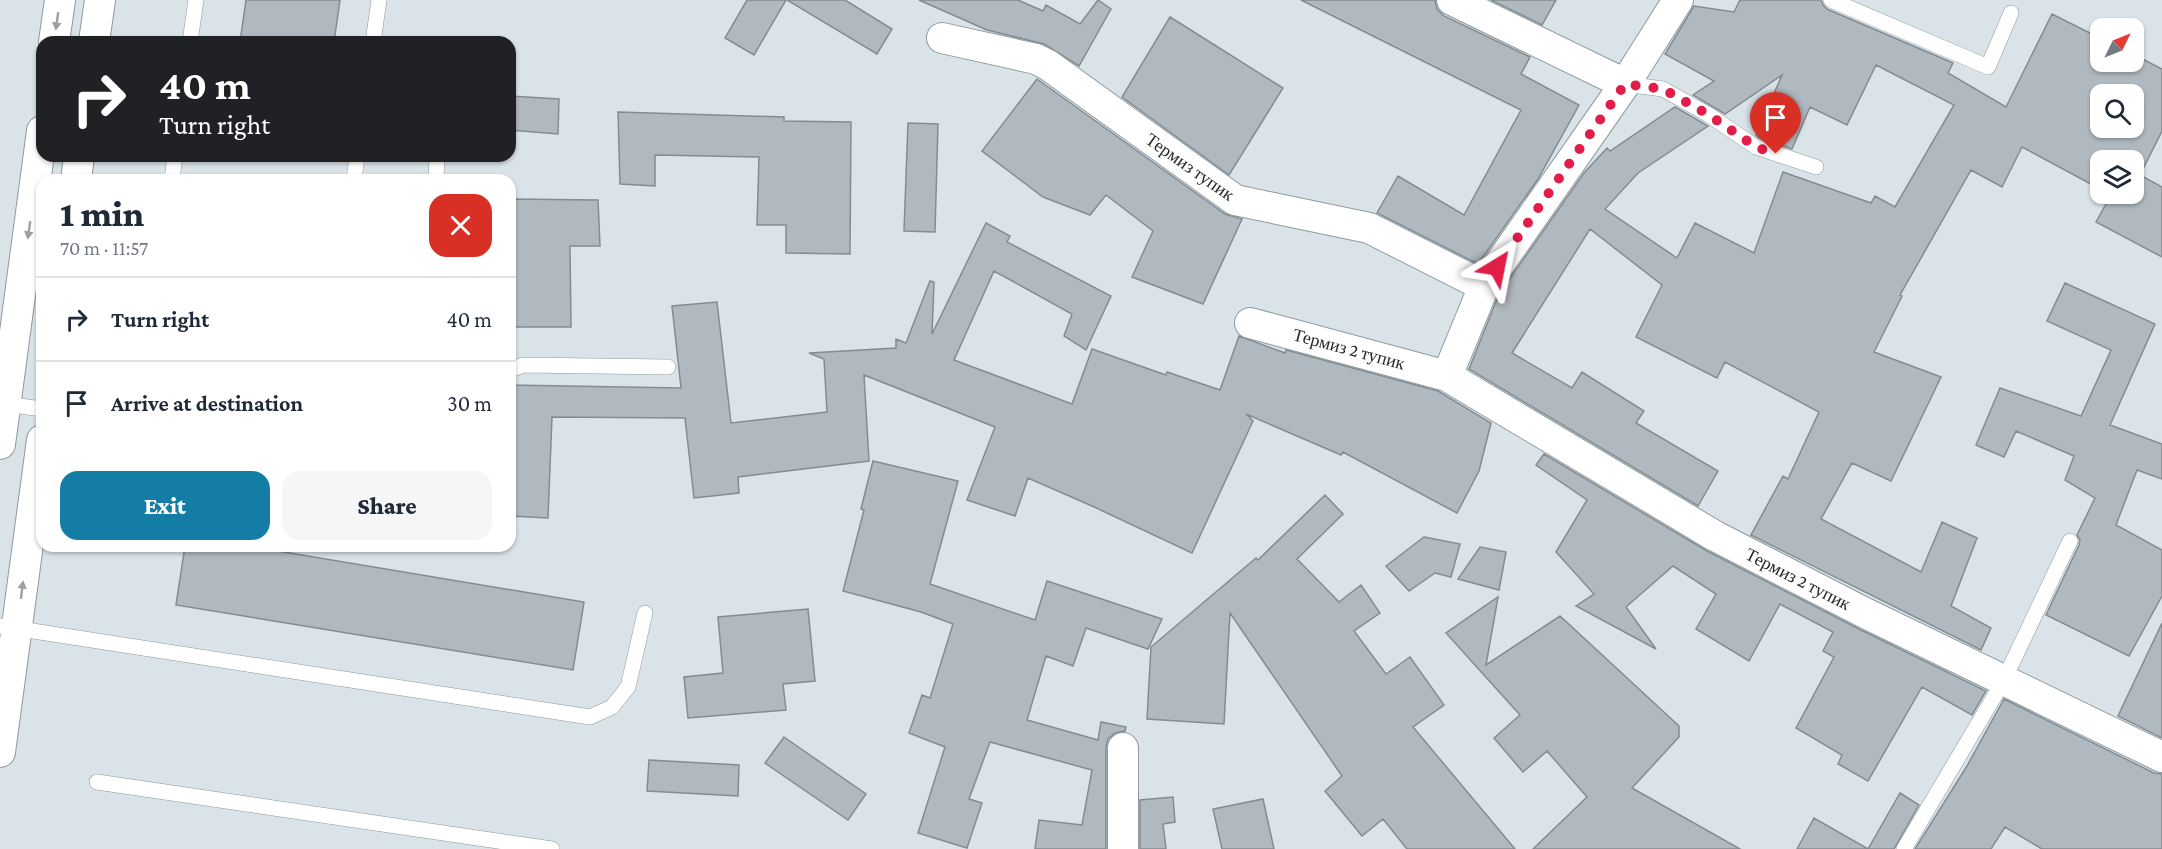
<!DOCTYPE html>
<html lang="en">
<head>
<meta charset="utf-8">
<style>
  body { margin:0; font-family:"Crimson Pro",serif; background:#f6f6f7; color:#1f2937; height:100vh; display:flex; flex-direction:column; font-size:22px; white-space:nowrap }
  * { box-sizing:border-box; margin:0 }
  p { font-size:20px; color:#747a83 }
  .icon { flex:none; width:33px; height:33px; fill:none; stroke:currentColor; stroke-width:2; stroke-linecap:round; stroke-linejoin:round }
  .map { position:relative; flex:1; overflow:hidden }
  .side { position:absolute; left:36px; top:174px; width:480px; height:378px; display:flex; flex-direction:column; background:#fff; border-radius:18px; box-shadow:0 2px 4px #0004 }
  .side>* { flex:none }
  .top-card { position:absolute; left:36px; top:36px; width:480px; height:126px; border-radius:18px; box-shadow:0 2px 4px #0004; background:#202124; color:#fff; overflow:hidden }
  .needle { width:39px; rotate:47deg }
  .controls { position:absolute; left:2090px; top:18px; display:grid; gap:12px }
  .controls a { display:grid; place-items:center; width:54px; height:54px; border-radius:12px; background:#fff; box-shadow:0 2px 4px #0004; font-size:30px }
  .pin { position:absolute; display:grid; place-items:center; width:51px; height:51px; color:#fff; margin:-62px -26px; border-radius:50% 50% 50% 0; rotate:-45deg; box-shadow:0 0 6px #0007 }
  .pin .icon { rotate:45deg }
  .me { position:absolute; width:66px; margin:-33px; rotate:35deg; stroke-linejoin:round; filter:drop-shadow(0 0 4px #0008) }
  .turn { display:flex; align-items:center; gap:21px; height:126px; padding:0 24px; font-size:27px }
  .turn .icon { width:78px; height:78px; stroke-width:2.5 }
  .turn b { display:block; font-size:42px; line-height:51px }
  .round { display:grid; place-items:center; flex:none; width:63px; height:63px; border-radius:18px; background:#f6f6f7 }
  .summary { display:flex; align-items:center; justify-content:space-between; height:102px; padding:0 24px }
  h1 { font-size:36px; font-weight:800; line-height:45px }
  .action { display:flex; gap:12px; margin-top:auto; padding:12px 24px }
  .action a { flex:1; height:69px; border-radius:18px; background:#137da6; color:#fff; font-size:24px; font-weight:800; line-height:69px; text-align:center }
  .action a+a { background:#f6f6f7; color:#1f2937 }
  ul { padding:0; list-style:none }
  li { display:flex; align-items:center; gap:18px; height:84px; padding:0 24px; border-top:2px solid #e0e1e3 }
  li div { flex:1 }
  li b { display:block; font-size:22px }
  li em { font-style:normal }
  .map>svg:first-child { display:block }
  .building { fill:#b0b9bf; stroke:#838c91; stroke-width:1.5; fill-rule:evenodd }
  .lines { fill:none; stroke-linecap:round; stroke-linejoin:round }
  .service-casing { stroke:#90999e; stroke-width:16 }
  .minor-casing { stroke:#90999e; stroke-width:32 }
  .service { stroke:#fff; stroke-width:15 }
  .minor { stroke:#fff; stroke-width:30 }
  .oneway { fill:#9d9fa0 }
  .route { stroke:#e11d48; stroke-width:10; stroke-dasharray:0 18 }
  .labels { text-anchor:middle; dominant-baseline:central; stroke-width:4.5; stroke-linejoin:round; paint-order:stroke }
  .street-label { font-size:18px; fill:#262a2c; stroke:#fff }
</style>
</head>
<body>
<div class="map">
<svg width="2162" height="849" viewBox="0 0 2162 849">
  <rect width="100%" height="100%" fill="#d9e3e8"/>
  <!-- building -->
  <path class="building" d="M246 0H340L334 42H240Z
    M747 0H786L754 55 725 38Z
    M787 0H845L892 29 877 54Z
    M919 0H1018L1043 11 1046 5 1080 24 1098 0 1111 9 1079 66 1044 44 987 30Z
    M1301 0H1435L1437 9 1444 16 1530 57 1521 74 1579 105 1538 179 1478 264 1377 213 1398 176 1464 215 1521 110Z
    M1491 0H1556L1542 25Z
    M1740 0H1821L1823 5 1827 9 1953 63 1948 73 2006 107 2052 14 2100 38V62H2133V54L2162 69V131L2140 175 2162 187V257L2096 222 2111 195 2108 194H2133V160H2100V189L2022 147 2002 187 1971 170 1900 295 1902 296 1874 352 1941 377 1891 481 1852 463 1821 519 1921 572 1942 522 1977 538 1951 606 1991 628 1981 650 1751 535 1783 476 1788 479 1819 412 1725 362 1717 378 1636 337 1662 285 1590 229 1512 353 1572 388 1582 372 1644 411 1636 423 1718 471 1698 506 1469 369 1499 294 1584 173 1607 148 1610 151 1675 107 1708 126 1638 173 1605 209 1677 258 1695 223 1754 253 1783 172 1871 203 1875 196 1895 207 1954 105 1876 65 1847 125 1810 107 1792 149 1759 138 1756 135 1782 75 1725 114 1693 95 1714 81 1665 54 1694 6 1734 12ZM2100 94H2133V128H2100Z
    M1170 17 1283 88 1229 175 1122 97Z
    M1037 79 1225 214 1242 219 1203 304 1132 277 1153 231 1106 195 1090 215 1043 197 982 151Z
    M510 96 559 99 558 134 510 130Z
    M618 112 784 117V121L851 122 850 254 786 253V225H757L759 157 655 155V186L620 184Z
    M908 123 938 124 935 232 904 231Z
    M510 199 598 200 600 246H570L571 327H510Z
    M986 223 1010 236 1007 242 1111 296 1086 350 1064 336 1072 314 994 271 954 360 1072 404 1092 349 1166 375 1167 372 1220 390 1239 336 1285 353 1286 350 1438 391 1491 423 1479 471 1457 513 1343 452 1341 455 1246 414 1253 421 1192 553 1092 506 1028 478 1015 516 967 500 995 427 864 375 869 461 738 477 739 493 694 498 685 418 552 417 548 518 510 516V385L681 388 672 306 717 302 731 423 827 412 824 359 809 353 896 348V339L906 343 930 281 934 282 932 334Z
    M2065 283 2155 324 2110 425 2162 444V479L2137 470 2116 525 2162 550V596L2129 656 2046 615 2079 545 2080 540 2077 535 2095 498 2065 480 2074 456 2016 431 2004 457 1976 445 2000 388 2081 416 2111 350 2047 321Z
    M1544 454 1707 551 1859 629 1986 691 1972 715 1922 687 1868 781 1838 764 1842 755 1796 728 1834 657 1823 651 1833 632 1780 604 1749 661 1696 629 1716 594 1673 566 1626 607 1656 649 1576 606 1594 594 1556 552 1587 500 1536 465Z
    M873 461 958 481 930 584 1035 620 1047 581 1162 619 1148 649 1086 628 1073 666 1046 656 1027 720 1098 740 1101 722 1126 727 1125 731 1115 733 1108 739 1106 747V849H1035L1039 820 1082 825 1092 770 990 742 969 799 982 803 967 848 918 833 945 747 909 733 922 695 930 698 953 624 921 612 843 591 864 510 861 509Z
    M1325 495 1343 514 1297 559 1339 602 1361 585 1380 613 1354 631 1386 674 1410 657 1444 705 1413 727 1515 849H1407L1383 819 1362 836 1325 791 1342 776 1230 613 1224 724 1147 719 1151 647 1256 558 1258 560Z
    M1424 537 1460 544 1451 577 1435 573 1409 591 1386 566Z
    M185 546H248L584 602 573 670 176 605Z
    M1480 547 1506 552 1499 590 1458 579Z
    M1498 597 1486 665 1560 616 1679 726V737L1632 788 1740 849H1533L1587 797 1547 751 1523 772 1494 738 1520 715 1446 633Z
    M808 609 815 681 783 684 786 710 688 718 684 677 723 673 718 617Z
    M2162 623V738L2118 716Z
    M2004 699 2154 773 2162 774V849H2042L2005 827 1991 849H1915L1967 766Z
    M784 737 866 794 848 820 765 763Z
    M649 760 739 765 738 796 647 791Z
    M1900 793 1919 805 1894 849H1797L1814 818 1868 849Z
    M1173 797 1175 822 1163 824 1166 849H1140V800Z
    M1263 799 1274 849H1222L1213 809Z"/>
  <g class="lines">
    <!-- service casing -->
    <g class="service-casing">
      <path id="service" d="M1831 0 1988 67 2011 13
        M190 42 196 0
        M373 42 379 0
        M1625 84 1663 89 1709 115 1756 147 1816 167
        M172 180 175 156
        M354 180 357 156
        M436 180 437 156
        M510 370 523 365 668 367
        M5 404 42 409
        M0 626 590 717 612 707 628 687 645 613
        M97 782 552 849
        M1904 849 2004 680 2070 541"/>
    </g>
    <!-- minor casing -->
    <g class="minor-casing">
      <path id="minor" d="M1452 0 1625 84
        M942 38 1036 59 1048 65 1235 200 1369 228 1484 286
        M54 42 60 0
        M94 42 100 0
        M76 180 79 156
        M1250 323 1447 376 1715 536 1867 614 2162 757
        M1447 376 1484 286 1625 84 1678 0
        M0 444 42 131
        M0 752 42 440
        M1123 849V748"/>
    </g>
    <!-- service -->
    <use href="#service" class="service"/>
    <!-- minor -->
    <use href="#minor" class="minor"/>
  </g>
  <!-- one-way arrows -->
  <defs><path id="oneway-solid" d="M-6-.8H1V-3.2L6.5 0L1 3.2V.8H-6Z" transform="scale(1.5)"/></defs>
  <g class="oneway">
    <use href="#oneway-solid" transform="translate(57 21) rotate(98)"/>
    <use href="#oneway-solid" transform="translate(29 230) rotate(98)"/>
    <use href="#oneway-solid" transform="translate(22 590) rotate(-83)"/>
  </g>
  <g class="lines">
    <!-- route -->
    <path class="route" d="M1497 267 1625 84 1663 89 1709 115 1756 147 1776 154"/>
  </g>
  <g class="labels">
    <!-- street labels -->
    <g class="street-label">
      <text transform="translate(1190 167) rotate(35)">Термиз тупик</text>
      <text transform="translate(1349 349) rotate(15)">Термиз 2 тупик</text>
      <text transform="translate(1798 579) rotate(27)">Термиз 2 тупик</text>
    </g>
  </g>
</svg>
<div class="controls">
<a><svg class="needle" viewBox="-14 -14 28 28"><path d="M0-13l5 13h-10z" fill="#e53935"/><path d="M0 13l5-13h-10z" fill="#747a83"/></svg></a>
<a><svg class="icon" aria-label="search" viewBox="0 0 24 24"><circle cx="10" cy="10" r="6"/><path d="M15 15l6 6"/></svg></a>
<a><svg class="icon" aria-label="layers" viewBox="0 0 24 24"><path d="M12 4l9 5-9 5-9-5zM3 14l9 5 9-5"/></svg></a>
</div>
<div class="pin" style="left:1776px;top:154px;background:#d93025"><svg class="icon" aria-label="arrive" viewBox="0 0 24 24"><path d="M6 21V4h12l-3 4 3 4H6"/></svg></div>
<svg class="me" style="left:1497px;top:267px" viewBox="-20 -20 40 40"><path d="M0-17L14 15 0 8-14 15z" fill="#e11d48" stroke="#fff" stroke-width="4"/></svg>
<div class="top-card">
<div class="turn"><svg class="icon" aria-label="right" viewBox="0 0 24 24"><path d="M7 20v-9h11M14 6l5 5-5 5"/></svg><div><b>40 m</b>Turn right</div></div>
</div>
<section class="side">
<div class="summary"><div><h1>1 min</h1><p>70 m · 11:57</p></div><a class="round" style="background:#d93025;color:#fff"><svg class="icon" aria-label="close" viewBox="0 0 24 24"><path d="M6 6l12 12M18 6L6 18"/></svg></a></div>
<ul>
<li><svg class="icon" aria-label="right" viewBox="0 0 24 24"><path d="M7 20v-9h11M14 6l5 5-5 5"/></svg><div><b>Turn right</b></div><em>40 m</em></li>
<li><svg class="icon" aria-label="arrive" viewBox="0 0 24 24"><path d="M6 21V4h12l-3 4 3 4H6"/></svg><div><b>Arrive at destination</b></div><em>30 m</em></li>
</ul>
<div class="action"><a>Exit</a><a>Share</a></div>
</section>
</div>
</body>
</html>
